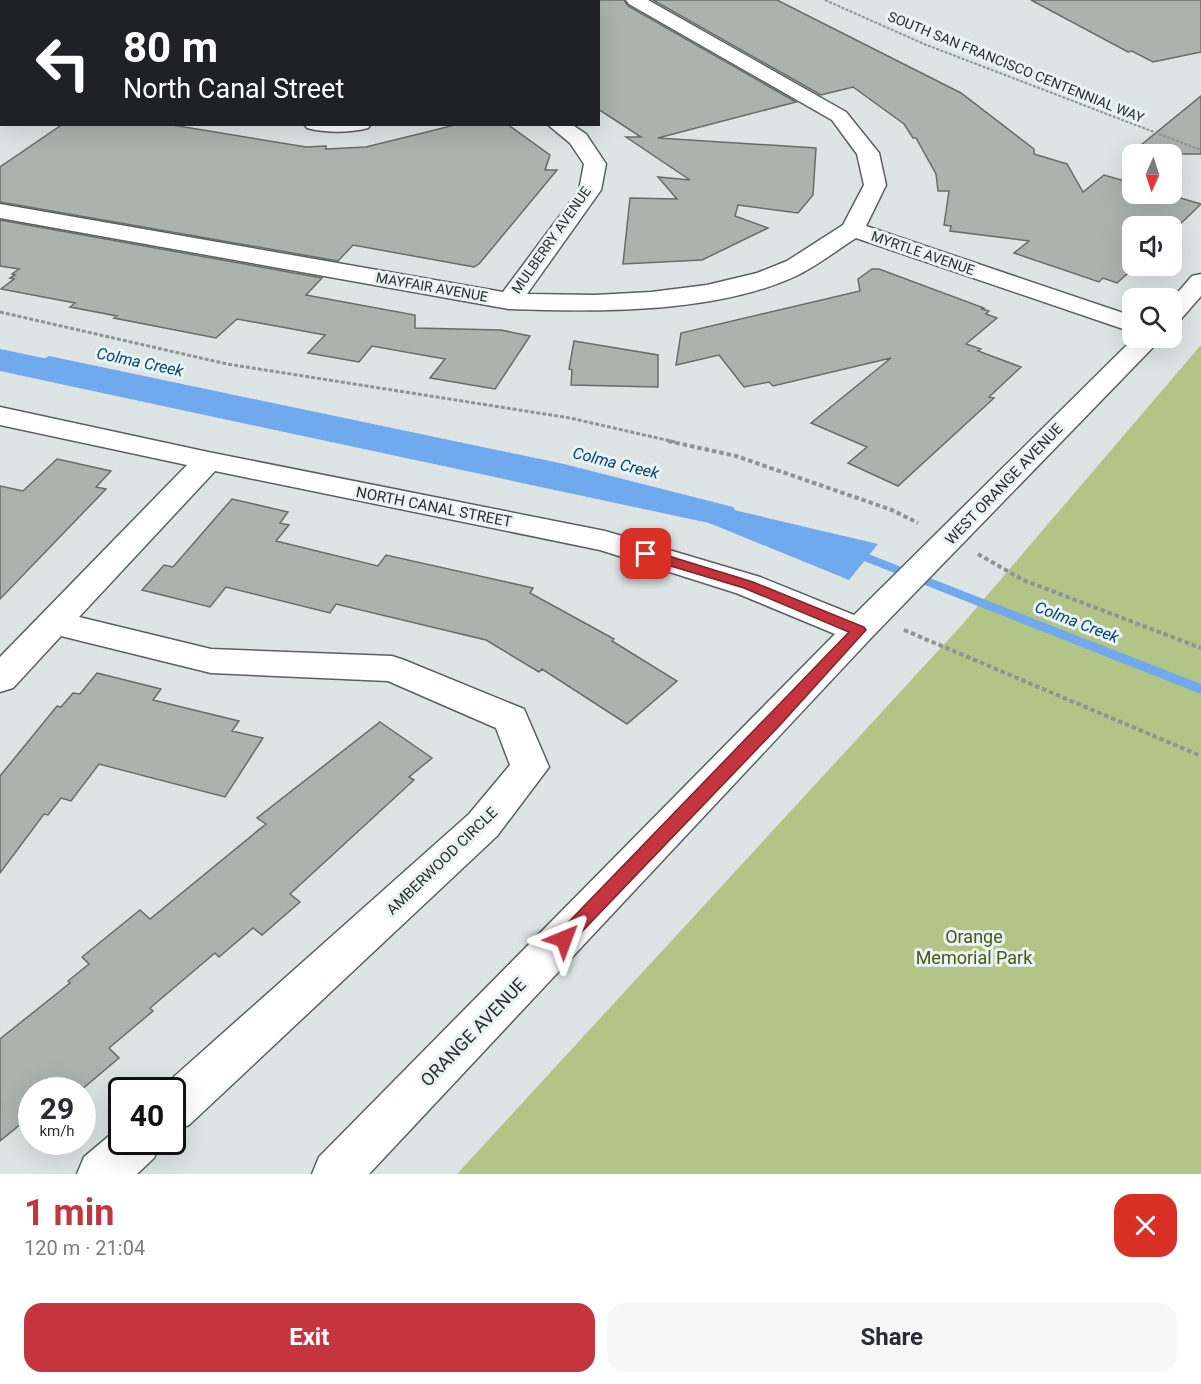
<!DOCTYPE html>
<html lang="en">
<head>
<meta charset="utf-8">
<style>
  body { margin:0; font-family:Roboto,sans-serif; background:#f7f7f7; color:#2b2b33; height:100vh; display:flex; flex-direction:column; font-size:22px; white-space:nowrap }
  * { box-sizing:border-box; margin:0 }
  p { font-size:20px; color:#7c7c81 }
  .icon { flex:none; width:33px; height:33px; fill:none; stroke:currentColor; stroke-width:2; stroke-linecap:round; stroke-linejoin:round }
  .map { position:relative; height:1174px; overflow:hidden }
  .side { display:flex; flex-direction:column; background:#fff; flex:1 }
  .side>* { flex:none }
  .top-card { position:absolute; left:0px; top:0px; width:600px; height:126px; box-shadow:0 6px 24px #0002; background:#202124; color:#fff; overflow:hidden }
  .needle { width:39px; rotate:183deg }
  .fabs { position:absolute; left:1122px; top:144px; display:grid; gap:12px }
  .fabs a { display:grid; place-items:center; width:60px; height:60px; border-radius:12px; background:#fff; box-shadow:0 6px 24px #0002; font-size:30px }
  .speed { position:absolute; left:18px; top:1077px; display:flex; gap:12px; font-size:30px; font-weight:700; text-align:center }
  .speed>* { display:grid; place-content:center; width:78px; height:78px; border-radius:50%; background:#fff; box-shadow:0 6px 24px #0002; line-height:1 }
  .speed small { font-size:15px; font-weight:400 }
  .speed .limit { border:3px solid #111; border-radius:9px; background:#fff; color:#111 }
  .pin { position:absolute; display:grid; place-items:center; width:51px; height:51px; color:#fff; margin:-26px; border-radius:12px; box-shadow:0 3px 9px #0006 }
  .me { position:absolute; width:66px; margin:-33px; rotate:44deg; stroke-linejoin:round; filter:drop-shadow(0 0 4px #0008) }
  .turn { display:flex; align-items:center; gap:21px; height:126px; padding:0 24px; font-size:27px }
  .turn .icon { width:78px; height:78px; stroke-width:2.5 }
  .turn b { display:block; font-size:42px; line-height:51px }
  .round { display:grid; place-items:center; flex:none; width:63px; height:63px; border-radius:18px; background:#f7f7f7 }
  .overview { display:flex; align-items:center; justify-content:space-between; height:102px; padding:0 24px }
  h1 { font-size:36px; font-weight:700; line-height:45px; color:#c53540 }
  .cta { display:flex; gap:12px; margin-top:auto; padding:12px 24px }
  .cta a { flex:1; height:69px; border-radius:18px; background:#c53540; color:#fff; font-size:24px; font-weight:700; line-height:69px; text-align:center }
  .cta a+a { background:#f7f7f7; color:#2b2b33 }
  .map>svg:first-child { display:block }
  .green { fill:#b2c486 }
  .water { fill:#71a9ef }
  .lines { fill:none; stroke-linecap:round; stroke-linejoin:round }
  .stream { fill:#71a9ef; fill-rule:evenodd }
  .building { fill:#acb2ad; stroke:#676d68; stroke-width:1.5 }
  .minor-casing { stroke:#596160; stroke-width:3 }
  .path-far2 { stroke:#8e9494; stroke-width:2; stroke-dasharray:3 1.5; stroke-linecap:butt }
  .path-far1 { stroke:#8e9494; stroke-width:3; stroke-dasharray:4 2; stroke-linecap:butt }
  .path { stroke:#8e9494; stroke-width:4; stroke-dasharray:4.5 3; stroke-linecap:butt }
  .minor { fill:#fff; fill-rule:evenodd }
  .route { fill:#c53540; stroke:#80222a; stroke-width:1.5 }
  .labels { text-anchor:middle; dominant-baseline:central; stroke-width:6; stroke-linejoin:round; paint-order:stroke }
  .far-street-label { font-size:14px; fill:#2b2e2e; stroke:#e9f3f1 }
  .street-label { font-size:15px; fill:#2b2e2e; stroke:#e9f3f1 }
  .water-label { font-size:16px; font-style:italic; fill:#04417e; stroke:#e9f3f1 }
  .near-park-label { font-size:18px; fill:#4a5819; stroke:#e9f3f1 }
  .near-street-label { font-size:18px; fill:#2b2e2e; stroke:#e9f3f1 }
</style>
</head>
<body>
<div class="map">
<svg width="1201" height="1174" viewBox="0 0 1201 1174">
  <rect width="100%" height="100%" fill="#dce5e4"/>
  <!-- green -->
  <path class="green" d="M1201 345V1174H457L960 627Z"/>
  <!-- water -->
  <path class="water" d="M0 349 420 436 878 544 849 580 709 523 0 371Z"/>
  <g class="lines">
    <!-- stream -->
    <path class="stream" d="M49 356 564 464 733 507 735 509 729 513 564 470 46 361 44 359Z
      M853 548 1201 684V694L849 555 847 552Z"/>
  </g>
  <!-- building -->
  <path class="building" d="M548 0H624L628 6 796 102 658 138 816 148 813 195 798 213 738 205 735 216 768 228 702 260 623 264 630 198 677 199 658 177 690 180 626 137H641L598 109V2Z
    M653 0H777L961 93 1034 149V154L1067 164 1083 192 1104 175 1132 183V194H1167L1201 204 1172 232V226H1132V266H1136L1117 283 1103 278 1099 282 1014 253 1029 241 950 231 951 226 944 225 949 191H938L936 174 916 138H913L904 124 853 87 821 95Z
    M1031 0H1201V52L1153 62 1132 51 1128 52Z
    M1201 96V154H1130Z
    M63 124H166L306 147 326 146V149L366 147 459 124H507L550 155 545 170H557L479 264 474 267 353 245 338 261 0 202V167Z
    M0 220 322 278 306 295 415 315V328L501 330 530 336 495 389 430 378 445 359 372 346 359 362 308 353 325 335 237 319 216 338 114 318 117 316 70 307 75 303 1 289 14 279 10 278 15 275 12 274 19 269 0 266Z
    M872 269H879L984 308 982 309 989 311 986 314 997 318 966 344 981 349 978 351 1021 367 989 397 994 398 898 486 848 463 867 447 811 423 891 358 773 386 769 382 744 387 719 355 676 365 681 333 860 291 858 279Z
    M574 341 658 355V387L571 385 572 370 569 369Z
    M57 459 111 471 96 487 106 489 0 599V486L23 491Z
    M232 499 288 512 280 523 289 525 276 541 378 566 386 555 533 588 530 593 614 639 612 641 677 681 627 724 542 669 539 672 486 640 336 604 330 613 226 587 210 607 142 590 164 565 173 567Z
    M97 673 161 689 153 700 239 721 232 731 263 738 225 797 99 764 71 801 61 798 48 815 44 814 0 873V776L57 706 61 707 73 693 80 694Z
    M380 722 432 758 409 777 414 780 290 894 300 902 262 935 253 928 219 957 215 953 150 1008 153 1011 109 1048 119 1058 81 1090H32V1115L0 1141V1039L70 983 68 981 89 964 82 957 140 910 150 919 266 824 257 818Z"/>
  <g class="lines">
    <!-- minor casing -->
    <g class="minor-casing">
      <path id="minor" d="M187 0H205L186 2Z
        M373 0H391L392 2H374Z
        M626 0H648L846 112 879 153 886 185 866 226 1132 316V332L856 238C837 250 818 265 798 275 716 314 598 312 509 309L0 218V204L503 292 579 190 584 164 570 143 547 124H571L586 134 606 164 601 190 527 294 595 295 651 292 707 285 757 273 787 261 843 225 864 185 857 154 832 120 629 4Z
        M0 73H2V85H0Z
        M304 124H371L368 128C349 133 326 133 307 128Z
        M1201 274V296L1181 319 1172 322V299L1192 276Z
        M1134 338H1162L871 638 369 1174H312L319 1157 835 634 736 593 600 550 215 471 79 617 211 649 392 656 404 660 524 709 549 767 497 836 189 1125 172 1131V1090H159L469 814 510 765 496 728 388 681 211 673 61 636 13 688 0 692V657L187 465 0 425V407L208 452 605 531 760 577 854 615Z
        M122 1125V1142H161L154 1158 137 1174H77L84 1157Z"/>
    </g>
    <!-- path-far2 -->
    <path class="path-far2" d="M825 0 924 44 1201 150"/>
    <!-- path-far1 -->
    <path class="path-far1" d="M0 312 227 364 570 418 675 442"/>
    <!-- path -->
    <path class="path" d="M668 441 736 456 892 510 918 523
      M978 554 1023 580 1201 648
      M904 630 1201 756"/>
    <!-- minor -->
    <use href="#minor" class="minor"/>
  </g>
  <!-- route -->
  <path class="route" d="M646 549 753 582 864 627 866 630 781 724 570 944 564 946 558 944 555 939 558 933 849 632 744 588 641 557 639 554Z"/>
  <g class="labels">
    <!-- far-street labels -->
    <g class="far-street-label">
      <text transform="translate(1016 67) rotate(22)">SOUTH SAN FRANCISCO CENTENNIAL WAY</text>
      <text transform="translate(551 240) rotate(-55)">MULBERRY AVENUE</text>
      <text transform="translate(923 253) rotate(19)">MYRTLE AVENUE</text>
      <text transform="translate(432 287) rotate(10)">MAYFAIR AVENUE</text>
    </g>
    <!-- street labels -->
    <g class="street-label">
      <text transform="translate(1004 484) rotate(-46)">WEST ORANGE AVENUE</text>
      <text transform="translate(434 507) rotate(11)">NORTH CANAL STREET</text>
      <text transform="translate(442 861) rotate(-44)">AMBERWOOD CIRCLE</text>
    </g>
    <!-- water labels -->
    <g class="water-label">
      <text transform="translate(140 362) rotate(12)">Colma Creek</text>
      <text transform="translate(616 463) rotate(14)">Colma Creek</text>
      <text transform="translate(1077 622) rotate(21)">Colma Creek</text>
    </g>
    <!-- near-park labels -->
    <g class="near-park-label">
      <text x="974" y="936">Orange<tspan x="974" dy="21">Memorial Park</tspan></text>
    </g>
    <!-- near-street labels -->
    <g class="near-street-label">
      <text transform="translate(473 1032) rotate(-46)">ORANGE AVENUE</text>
    </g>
  </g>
</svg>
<div class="fabs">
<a><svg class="needle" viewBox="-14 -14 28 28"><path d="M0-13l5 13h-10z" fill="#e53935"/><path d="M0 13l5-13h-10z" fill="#7c7c81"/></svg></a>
<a><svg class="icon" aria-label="sound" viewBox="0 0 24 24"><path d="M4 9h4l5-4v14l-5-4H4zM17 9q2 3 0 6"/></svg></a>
<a><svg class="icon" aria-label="search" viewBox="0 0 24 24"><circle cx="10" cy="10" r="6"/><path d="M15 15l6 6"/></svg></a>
</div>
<div class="speed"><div>29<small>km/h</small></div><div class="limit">40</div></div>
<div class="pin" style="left:646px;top:554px;background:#d93025"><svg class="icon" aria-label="arrive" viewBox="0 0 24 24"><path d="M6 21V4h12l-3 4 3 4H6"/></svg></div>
<svg class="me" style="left:564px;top:939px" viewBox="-20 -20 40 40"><path d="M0-17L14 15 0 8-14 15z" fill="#c53540" stroke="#fff" stroke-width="4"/></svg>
<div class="top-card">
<div class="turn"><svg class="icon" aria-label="left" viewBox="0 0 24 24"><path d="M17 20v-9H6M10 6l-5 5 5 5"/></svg><div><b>80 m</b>North Canal Street</div></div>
</div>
</div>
<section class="side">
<div class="overview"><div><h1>1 min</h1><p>120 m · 21:04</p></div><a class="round" style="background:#d93025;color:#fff"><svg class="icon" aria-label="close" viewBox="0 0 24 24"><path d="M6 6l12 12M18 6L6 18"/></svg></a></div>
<div class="cta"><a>Exit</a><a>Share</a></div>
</section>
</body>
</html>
